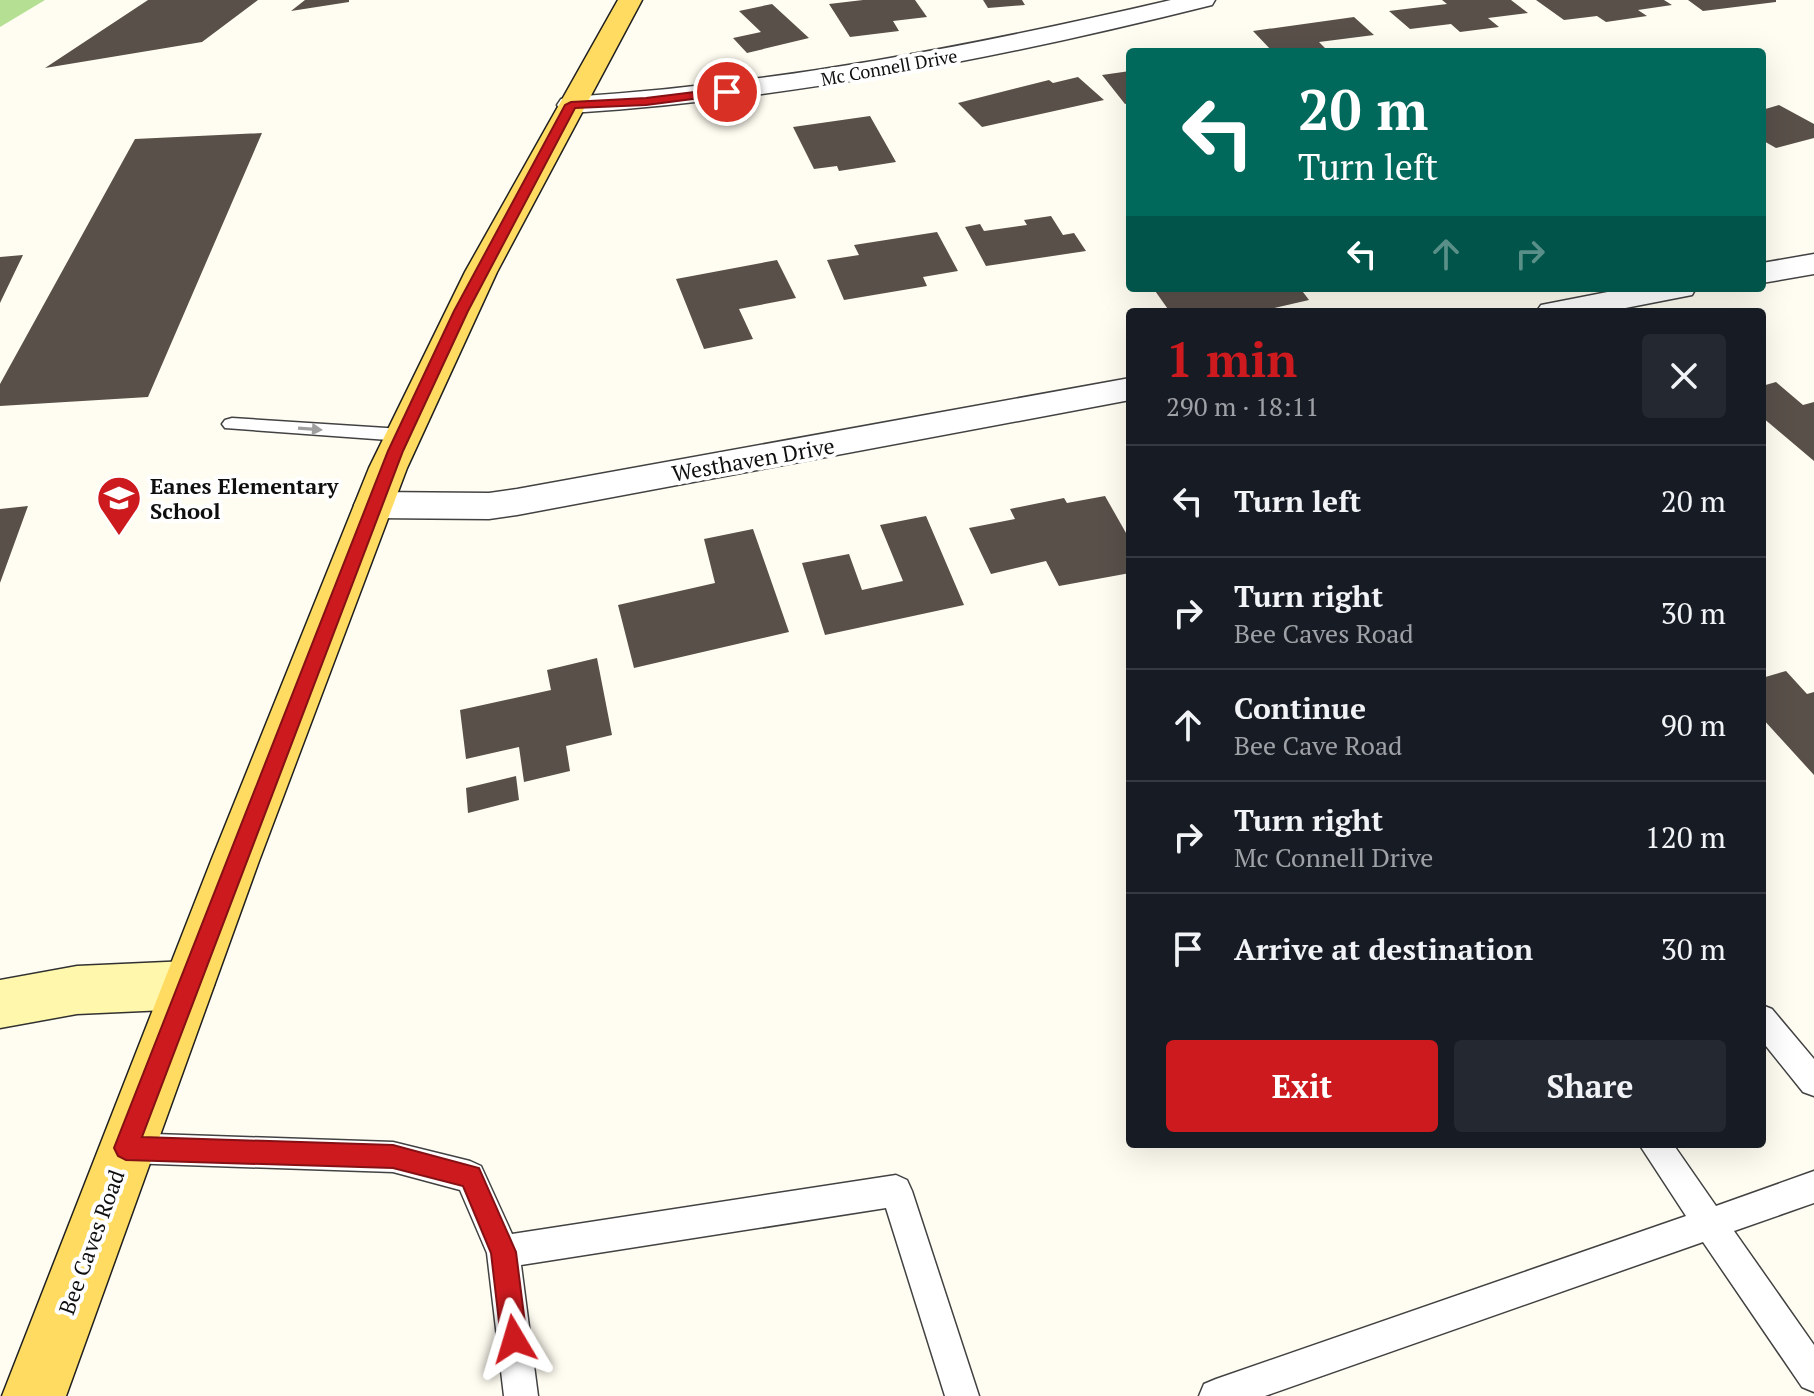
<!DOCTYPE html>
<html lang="en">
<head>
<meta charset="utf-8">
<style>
  body { margin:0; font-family:"PT Serif",serif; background:#242831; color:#f1f3f6; height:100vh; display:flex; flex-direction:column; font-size:30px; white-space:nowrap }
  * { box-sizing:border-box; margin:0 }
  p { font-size:26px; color:#9ea1a6 }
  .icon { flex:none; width:44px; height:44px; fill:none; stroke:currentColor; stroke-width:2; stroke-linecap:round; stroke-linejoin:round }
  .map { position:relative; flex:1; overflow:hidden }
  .details { position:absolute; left:1126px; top:308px; width:640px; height:840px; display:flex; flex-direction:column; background:#171b24; border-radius:8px; box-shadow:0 8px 32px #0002 }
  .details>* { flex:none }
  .banner { position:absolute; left:1126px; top:48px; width:640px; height:244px; border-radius:8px; box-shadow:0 8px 32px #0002; background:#00695c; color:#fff; overflow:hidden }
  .pin { position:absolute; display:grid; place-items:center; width:68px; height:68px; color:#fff; margin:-34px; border:4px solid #fff; border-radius:50%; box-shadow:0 2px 8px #0007 }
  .me { position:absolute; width:88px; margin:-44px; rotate:353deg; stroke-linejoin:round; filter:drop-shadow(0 0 6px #0008) }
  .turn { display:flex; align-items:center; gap:28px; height:168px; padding:0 40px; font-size:36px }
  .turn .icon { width:104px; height:104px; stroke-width:2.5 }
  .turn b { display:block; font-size:56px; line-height:68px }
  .lanes { display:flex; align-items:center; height:76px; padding:0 40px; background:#0003; justify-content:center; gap:40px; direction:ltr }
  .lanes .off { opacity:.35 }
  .round { display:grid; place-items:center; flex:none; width:84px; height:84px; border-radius:8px; background:#242831 }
  .headline { display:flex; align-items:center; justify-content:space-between; height:136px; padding:0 40px }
  h1 { font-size:48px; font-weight:800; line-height:60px; color:#cd1a1f }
  .primary-button { display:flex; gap:16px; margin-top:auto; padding:16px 40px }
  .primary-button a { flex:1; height:92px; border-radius:8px; background:#cd1a1f; color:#fff; font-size:32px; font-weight:800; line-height:92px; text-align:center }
  .primary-button a+a { background:#242831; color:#f1f3f6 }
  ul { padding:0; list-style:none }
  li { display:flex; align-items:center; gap:24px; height:112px; padding:0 40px; border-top:2px solid #363941 }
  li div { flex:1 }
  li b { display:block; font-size:30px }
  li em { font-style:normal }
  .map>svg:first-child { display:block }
  .forest { fill:#b5e094 }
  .building { fill:#59504a }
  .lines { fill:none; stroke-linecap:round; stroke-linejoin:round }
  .lane-casing { stroke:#424242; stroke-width:3 }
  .street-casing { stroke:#424242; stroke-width:3 }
  .secondary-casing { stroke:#313131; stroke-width:3 }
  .primary-casing { stroke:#202020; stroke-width:3 }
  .lane { fill:#fff; fill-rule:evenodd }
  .street { fill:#fff; fill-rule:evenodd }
  .secondary { fill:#fff7ac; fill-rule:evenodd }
  .primary { fill:#ffdc61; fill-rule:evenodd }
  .oneway { fill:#9f9f9f }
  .route { fill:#cd1a1f; stroke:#851114; stroke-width:2 }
  .labels { text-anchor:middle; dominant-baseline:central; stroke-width:8; stroke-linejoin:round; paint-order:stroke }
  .far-street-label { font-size:18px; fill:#0f0f0f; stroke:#fff }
  .street-label { font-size:22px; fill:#0f0f0f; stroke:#fff }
  .poi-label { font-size:22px; font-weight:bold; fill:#0f0f0f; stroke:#fff; text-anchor:start }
</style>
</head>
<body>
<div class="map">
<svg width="1814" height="1396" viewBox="0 0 1814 1396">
  <rect width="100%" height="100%" fill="#fffdf1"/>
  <!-- forest -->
  <path class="forest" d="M0 0H45L0 27Z"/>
  <!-- building -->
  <path class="building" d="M148 0H258L202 42 45 68Z
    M305 0H349V2L291 11Z
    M863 0H915L927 17 893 21 899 31 850 37 829 4Z
    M983 0H1022L1025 5 988 8Z
    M1442 0H1511L1528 13 1488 18 1499 27 1460 32 1451 24 1410 29 1389 11 1447 4Z
    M1536 0H1664L1672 5 1638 10 1647 16 1606 22 1597 16 1564 20Z
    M1688 0H1776V2L1703 11Z
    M772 4 809 38 747 53 733 38 761 32 739 11Z
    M1354 17 1374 35 1319 42 1328 51 1273 52 1253 31Z
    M1130 71V103L1125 104 1102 75Z
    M1078 77 1104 100 982 127 958 103 1049 80 1053 83Z
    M1779 105 1814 124V138L1776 148 1762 140V110Z
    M870 116 896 162 839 171 837 166 814 169 793 127Z
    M262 133 148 397 0 406V384L135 139Z
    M1051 216 1063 235 1074 233 1086 251 986 266 965 227 980 224 984 231 1027 225 1024 220Z
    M937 232 958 271 923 277 927 286 844 300 827 260 859 255 854 245Z
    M23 255 0 303V257Z
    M777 260 796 298 739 309 753 339 704 349 676 279Z
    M1153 288H1300L1309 300 1257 312H1170Z
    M1776 382 1803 405 1814 402V461L1762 417V386Z
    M1105 496 1130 540V573L1059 586 1046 561 991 574 969 528 1015 519 1010 509 1064 498 1067 503Z
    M28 506 0 583V509Z
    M926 516 964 605 825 635 802 563 849 554 862 590 903 581 880 525Z
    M753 529 789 632 634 668 618 605 715 583 704 539Z
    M597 658 612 735 566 746 570 771 524 782 519 747 466 759 460 710 551 690 547 670Z
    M1786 671 1807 694 1814 692V775L1762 718V678Z
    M516 776 519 800 468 813 466 788Z"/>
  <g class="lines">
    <!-- lane casing -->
    <g class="lane-casing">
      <path id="lane" d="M232 418 402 429 412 435 402 441 225 428 222 424 225 420Z
        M1762 1005 1772 1009 1814 1059V1096L1803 1092 1762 1041Z
        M126 1133 393 1142 470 1161 481 1166 512 1234 896 1175 907 1180 912 1191 979 1396H945L886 1208 521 1265 538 1396H504L487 1253 460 1190 393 1172 126 1163 115 1159 111 1148 115 1137Z
        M1639 1144H1673L1716 1206 1814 1171V1203L1734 1231 1814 1345V1392L1802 1387 1703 1242 1265 1396H1199L1204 1384 1216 1379 1686 1216Z"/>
    </g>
    <!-- street casing -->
    <g class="street-casing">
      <path id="street" d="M1171 0H1215L1212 5C1001 58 788 99 571 113L561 111 557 105 561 99 571 97C775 84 973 46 1171 0Z
        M1814 254V274L1762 283V263Z
        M1628 288H1696L1692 295 1605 312H1536L1541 305Z
        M1130 378V400L517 515 489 519 373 518 359 514 354 505 359 496 373 492 489 493 517 489Z"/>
    </g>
    <!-- secondary casing -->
    <g class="secondary-casing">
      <path id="secondary" d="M188 961 206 968 214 985 206 1002 188 1009 77 1014 0 1028V980L77 966Z"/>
    </g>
    <!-- primary casing -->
    <g class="primary-casing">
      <path id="primary" d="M618 0H642L497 272 407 468 259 861 66 1396H2L211 861 369 468 465 272Z"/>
    </g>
    <!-- lane -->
    <use href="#lane" class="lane"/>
    <!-- street -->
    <use href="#street" class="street"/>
    <!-- secondary -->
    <use href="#secondary" class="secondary"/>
    <!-- primary -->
    <use href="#primary" class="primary"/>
  </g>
  <!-- one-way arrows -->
  <defs><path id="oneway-solid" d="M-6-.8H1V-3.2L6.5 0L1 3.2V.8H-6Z" transform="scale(2)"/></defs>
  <use class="oneway" href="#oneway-solid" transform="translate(310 429) rotate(4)"/>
  <!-- route -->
  <path class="route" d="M727 88 731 89V94L646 105 575 108 468 311 403 451 142 1137 393 1145 479 1168 516 1252 527 1339 523 1348 514 1351 505 1348 501 1339 491 1253 463 1186 393 1168 126 1160 118 1156 114 1148 388 451 454 311 565 105 571 102 646 98Z"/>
  <!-- icons -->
  <defs>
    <g id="school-pin" transform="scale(2.3)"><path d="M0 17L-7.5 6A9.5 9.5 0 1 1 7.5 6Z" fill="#cd1a1f" stroke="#fff"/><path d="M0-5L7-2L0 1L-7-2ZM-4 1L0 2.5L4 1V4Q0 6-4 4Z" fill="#fff"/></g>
  </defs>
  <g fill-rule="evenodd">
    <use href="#school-pin" x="119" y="498"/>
  </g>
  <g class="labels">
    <!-- far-street labels -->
    <g class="far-street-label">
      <text transform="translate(889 67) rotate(-10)">Mc Connell Drive</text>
    </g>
    <!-- street labels -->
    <g class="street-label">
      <text transform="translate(753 459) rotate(-10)">Westhaven Drive</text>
      <text transform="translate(91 1242) rotate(-70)">Bee Caves Road</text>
    </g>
    <!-- poi labels -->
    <g class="poi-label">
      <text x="150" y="485">Eanes Elementary<tspan x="150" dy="25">School</tspan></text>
    </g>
  </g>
</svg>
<div class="pin" style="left:727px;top:92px;background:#d93025"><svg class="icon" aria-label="arrive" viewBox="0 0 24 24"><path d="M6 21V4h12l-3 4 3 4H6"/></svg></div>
<svg class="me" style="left:514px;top:1339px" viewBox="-20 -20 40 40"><path d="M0-17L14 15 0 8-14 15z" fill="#cd1a1f" stroke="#fff" stroke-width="4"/></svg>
<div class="banner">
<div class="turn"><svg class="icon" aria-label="left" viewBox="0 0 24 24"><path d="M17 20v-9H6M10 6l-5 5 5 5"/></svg><div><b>20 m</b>Turn left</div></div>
<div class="lanes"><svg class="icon" aria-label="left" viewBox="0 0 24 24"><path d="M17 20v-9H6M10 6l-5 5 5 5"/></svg><svg class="icon off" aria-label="ahead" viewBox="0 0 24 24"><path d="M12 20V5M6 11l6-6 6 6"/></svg><svg class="icon off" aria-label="right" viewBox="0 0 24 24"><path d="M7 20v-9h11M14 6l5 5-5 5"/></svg></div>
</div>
<section class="details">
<div class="headline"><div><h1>1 min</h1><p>290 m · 18:11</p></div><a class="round"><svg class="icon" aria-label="close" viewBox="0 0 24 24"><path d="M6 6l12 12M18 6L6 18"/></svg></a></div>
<ul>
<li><svg class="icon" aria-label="left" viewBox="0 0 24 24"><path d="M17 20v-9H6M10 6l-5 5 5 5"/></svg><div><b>Turn left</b></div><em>20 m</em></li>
<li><svg class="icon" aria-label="right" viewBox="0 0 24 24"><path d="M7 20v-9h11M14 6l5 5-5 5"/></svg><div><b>Turn right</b><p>Bee Caves Road</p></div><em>30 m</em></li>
<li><svg class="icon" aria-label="ahead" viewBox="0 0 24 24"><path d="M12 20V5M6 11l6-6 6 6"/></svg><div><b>Continue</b><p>Bee Cave Road</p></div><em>90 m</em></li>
<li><svg class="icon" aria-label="right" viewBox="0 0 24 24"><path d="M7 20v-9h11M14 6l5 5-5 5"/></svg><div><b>Turn right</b><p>Mc Connell Drive</p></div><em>120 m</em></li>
<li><svg class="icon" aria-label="arrive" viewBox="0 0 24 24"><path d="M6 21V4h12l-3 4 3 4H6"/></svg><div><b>Arrive at destination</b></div><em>30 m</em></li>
</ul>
<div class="primary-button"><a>Exit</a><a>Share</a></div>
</section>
</div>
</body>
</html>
